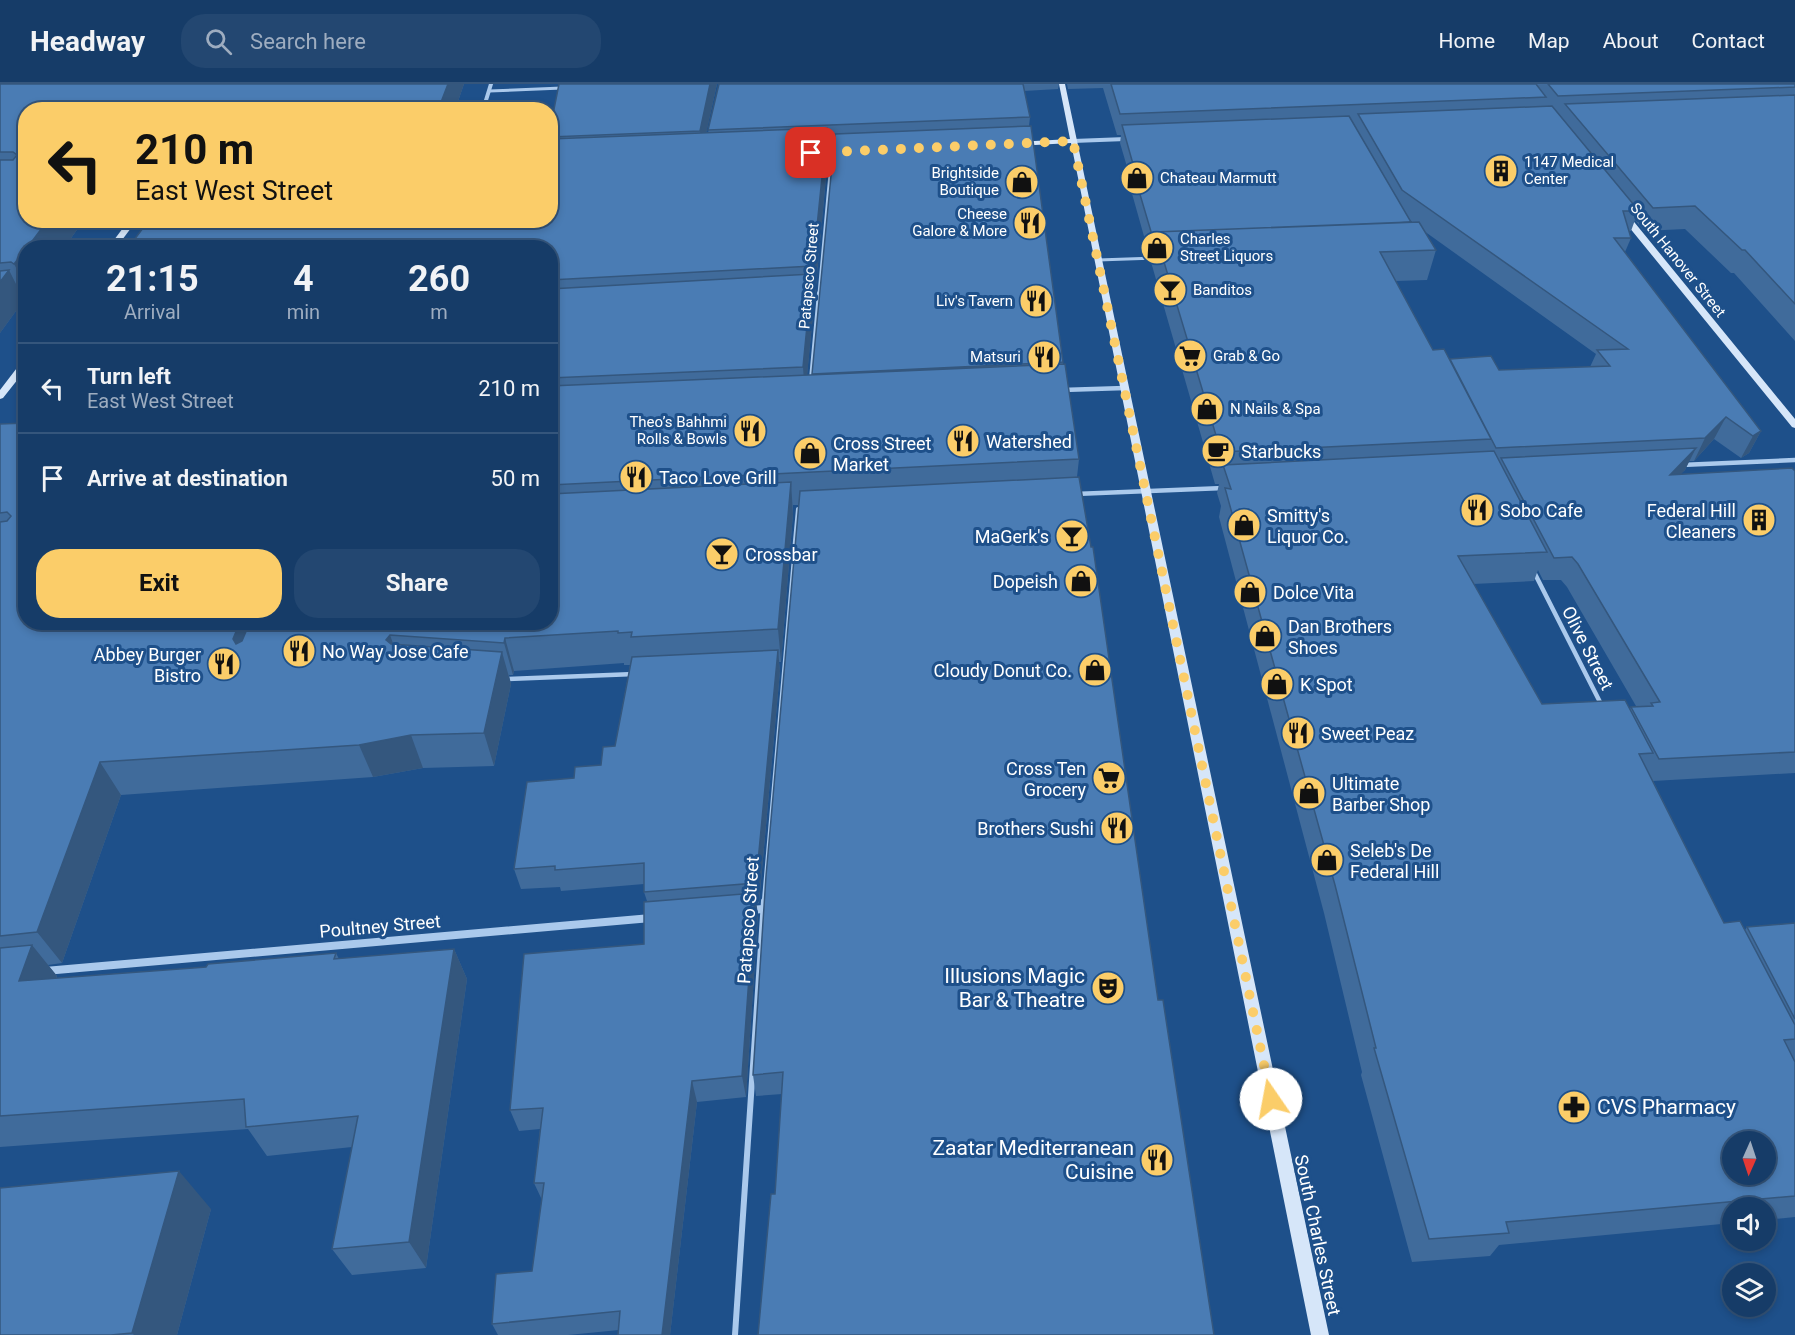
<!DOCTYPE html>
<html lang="en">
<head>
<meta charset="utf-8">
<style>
  body { margin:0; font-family:Roboto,sans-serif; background:#234771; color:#f1f3f6; height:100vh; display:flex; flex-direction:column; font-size:22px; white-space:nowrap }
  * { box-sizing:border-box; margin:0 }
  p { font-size:20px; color:#9eadc0 }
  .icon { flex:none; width:33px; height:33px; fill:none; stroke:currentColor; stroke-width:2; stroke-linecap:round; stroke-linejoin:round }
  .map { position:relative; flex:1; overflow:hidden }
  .panel { position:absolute; left:18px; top:156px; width:540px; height:390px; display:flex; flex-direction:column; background:#163c68; border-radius:24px; box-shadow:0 3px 9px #0003,0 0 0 2px #35567c }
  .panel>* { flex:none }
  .banner { position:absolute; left:18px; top:18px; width:540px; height:126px; border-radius:24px; box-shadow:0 3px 9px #0003,0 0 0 2px #35567c; background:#fbcd69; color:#111; overflow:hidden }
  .needle { width:39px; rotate:183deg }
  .buttons { position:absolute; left:1722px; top:1047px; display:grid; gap:12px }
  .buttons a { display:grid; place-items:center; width:54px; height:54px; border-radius:50%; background:#163c68; box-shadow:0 3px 9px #0003,0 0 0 2px #35567c; font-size:30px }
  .pin { position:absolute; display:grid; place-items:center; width:51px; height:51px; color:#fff; margin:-26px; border-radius:12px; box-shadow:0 3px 9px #0006 }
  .me { position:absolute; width:66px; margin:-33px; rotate:348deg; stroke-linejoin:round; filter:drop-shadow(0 0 4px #0008) }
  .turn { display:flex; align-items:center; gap:21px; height:126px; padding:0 18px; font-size:27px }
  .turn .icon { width:78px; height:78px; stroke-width:2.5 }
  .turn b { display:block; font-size:42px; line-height:51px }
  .eta { display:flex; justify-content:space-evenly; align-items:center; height:102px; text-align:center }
  .eta b { font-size:36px; font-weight:700; line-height:42px }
  .cta { display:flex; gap:12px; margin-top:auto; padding:12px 18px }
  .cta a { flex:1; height:69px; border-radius:24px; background:#fbcd69; color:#111; font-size:24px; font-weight:700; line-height:69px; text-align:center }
  .cta a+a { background:#234771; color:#f1f3f6 }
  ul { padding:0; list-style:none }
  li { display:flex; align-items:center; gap:18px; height:90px; padding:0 18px; border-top:2px solid #35567c }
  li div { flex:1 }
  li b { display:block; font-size:22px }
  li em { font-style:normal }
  header { display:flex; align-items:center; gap:36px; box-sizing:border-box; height:84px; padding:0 30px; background:#163c68; border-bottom:2px solid #35567c }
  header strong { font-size:28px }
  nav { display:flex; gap:33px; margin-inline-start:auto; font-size:21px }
  .search { width:420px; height:54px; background:#234771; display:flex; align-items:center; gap:15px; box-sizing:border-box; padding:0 21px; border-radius:24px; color:#9eadc0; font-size:22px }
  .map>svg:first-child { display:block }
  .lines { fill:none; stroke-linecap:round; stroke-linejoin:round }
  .lane-far3 { stroke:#aac9ec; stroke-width:3 }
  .lane-far2 { stroke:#aac9ec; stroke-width:4 }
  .lane-far1 { stroke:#aac9ec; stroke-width:4.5 }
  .lane { stroke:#aac9ec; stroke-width:6 }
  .street-far2 { stroke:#aac9ec; stroke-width:4 }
  .street-far1 { stroke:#aac9ec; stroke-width:4.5 }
  .street { stroke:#aac9ec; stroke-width:8 }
  .secondary { fill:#d6e6f9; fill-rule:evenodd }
  .wall { fill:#406b9b; fill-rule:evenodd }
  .shaded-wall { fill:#34577e }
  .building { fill:#4a7cb4; stroke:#34577e; stroke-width:1.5; fill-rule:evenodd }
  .route { stroke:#fbcd69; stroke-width:10; stroke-dasharray:0 18 }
  .labels { text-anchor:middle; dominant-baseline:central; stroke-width:6; stroke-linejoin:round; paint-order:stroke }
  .far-poi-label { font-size:15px; fill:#fff; stroke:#1e508a; text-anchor:start }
  .far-street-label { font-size:15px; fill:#fff; stroke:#1e508a }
  .poi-label { font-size:18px; fill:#fff; stroke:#1e508a; text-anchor:start }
  .street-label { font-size:18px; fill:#fff; stroke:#1e508a }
  .near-poi-label { font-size:21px; fill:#fff; stroke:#1e508a; text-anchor:end }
</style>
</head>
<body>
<header>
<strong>Headway</strong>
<div class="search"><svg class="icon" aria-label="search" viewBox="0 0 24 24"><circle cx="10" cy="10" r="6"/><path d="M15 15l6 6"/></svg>Search here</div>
<nav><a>Home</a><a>Map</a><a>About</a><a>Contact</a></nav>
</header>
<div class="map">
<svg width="1795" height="1251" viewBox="0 0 1795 1251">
  <rect width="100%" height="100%" fill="#1e508a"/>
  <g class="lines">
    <!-- lane-far3 -->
    <path class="lane-far3" d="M489 7 562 4
      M1098 176 1156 174
      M819 210 832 68"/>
    <!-- lane-far2 -->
    <path class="lane-far2" d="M811 295 819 209
      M793 478 798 425"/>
    <!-- lane-far1 -->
    <path class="lane-far1" d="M1534 488 1602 622
      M505 595 635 590
      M764 818 794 476"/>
    <!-- lane -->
    <path class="lane" d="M735 1251 764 817"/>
    <!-- street-far2 -->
    <path class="street-far2" d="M483 26 491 0
      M1073 57 1126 55"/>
    <!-- street-far1 -->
    <path class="street-far1" d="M1062 306 1125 304
      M1681 381 1795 376
      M1075 410 1224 404"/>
    <!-- street -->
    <path class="street" d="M751 826 763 825
      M45 887 651 834"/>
    <!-- secondary -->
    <path class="secondary" d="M1059 0H1065L1329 1251H1311L1071 59 1017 62 1013 60 1017 58 1070 55Z
      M1620 128H1626L1795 335V344L1792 343 1620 132Z
      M129 136H137L116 164H108Z
      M26 275V285L3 314 0 315V306L23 276Z"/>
  </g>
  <!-- wall -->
  <path class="wall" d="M0 0H464L455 26H26V136H84L64 164H26V208H20L24 216 0 249Z
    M717 0 706 49H708L719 0H1059L1058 5 1024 7 1030 33 1029 42 1063 280 1079 375 1077 393 775 1110 782 1010 756 1012 753 991 799 421H793V430L781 578H779L780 587 759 819 756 820 758 831 746 1013 697 1018 670 1251H618L619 1246 568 1251H498L492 1240 532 1187 542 1116 534 1099 540 1045 519 1047 510 1026 644 860 647 817 644 808V800L561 807 560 803 521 805 514 785 574 694 601 681 615 662 630 581H624V579L514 587 513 591H509L511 600 494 682 423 684 373 693 121 711 62 879 48 881 57 892V894L206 883 336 869 339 875 454 865 467 895 426 1184 352 1191 332 1165 352 1063 267 1072 248 1045 0 1063V340L550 538V53ZM828 63H834L812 291H807L814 220 813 212H815L828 72Z
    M1067 0H1795V257L1734 189H1731L1685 145 1644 147 1635 136 1631 147H1629L1631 154 1625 168 1761 347 1749 369 1741 374 1714 355 1694 377H1689L1685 386 1680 390 1795 387V689L1653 697 1724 839 1745 846 1747 843 1795 839V1133L1766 1136V1124H1732V1139L1499 1161 1490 1172 1412 1178 1361 991 1362 988 1324 829 1219 433 1221 422 1217 409 1219 400H1215L1151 178 1152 170H1149L1129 99 1130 93 1120 59 1121 51H1117L1103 4 1068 5ZM1424 147 1596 270 1590 283 1499 286 1450 275 1449 276 1433 266 1396 197 1427 196 1436 166ZM1538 486 1543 496H1561L1567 503 1636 622 1631 623 1630 625 1542 620 1473 500 1534 497Z
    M211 1125 177 1251H0Z"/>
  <!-- shaded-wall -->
  <path class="shaded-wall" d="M448 0H464L455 26H438Z
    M710 0H717L702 68 700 47Z
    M827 44 828 72 815 212 813 182Z
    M48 136H84L64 164H27Z
    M26 165V202L14 180Z
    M9 186 24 216 0 249V198Z
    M812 190 814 220 805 314 803 283Z
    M1726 333 1714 355 1694 377 1705 354Z
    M1761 347 1749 369 1741 374 1753 352Z
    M1696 364 1685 386 1659 413 1670 391Z
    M791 398 793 430 781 578 778 545Z
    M240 538H269L249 588 233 555Z
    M390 551 402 584 386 556Z
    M505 554 514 587 513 591 504 559Z
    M778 566 780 587 759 819 756 799Z
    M502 568 511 600 494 682 484 649Z
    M411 651 423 684 373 693 359 661Z
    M100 678 121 711 62 879 37 848Z
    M755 809 758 831 746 1013 742 992Z
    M32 861 57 892 45 927 19 897Z
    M454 865 467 895 426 1184 409 1158Z
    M692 997 697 1018 670 1251H662Z
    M179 1087 211 1125 177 1251H134L132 1249Z"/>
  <!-- building -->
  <path class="building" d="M0 0H448L438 26H26V136H48L27 164H26V165L14 180 11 178 0 179V76H13L17 71 13 68H0Z
    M559 0H710L700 47 550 53V45Z
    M719 0H1023L1030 33 708 46Z
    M1111 0H1536L1546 13 1120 30Z
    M1548 0H1795V3L1558 12Z
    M1795 11V220L1745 166H1742L1695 122 1653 124 1565 20Z
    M1552 22 1639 127H1623L1631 154H1614L1761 347 1753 352 1726 333 1705 354 1496 364 1450 275 1491 272 1499 286 1610 282 1597 266 1628 265 1402 106 1358 30Z
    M1349 32 1411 138 1155 148V151H1152L1131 80H1133L1122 41Z
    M1031 42 1063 278 812 290 835 50Z
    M827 44 813 182 550 196V164H128L149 136H407L408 138 412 136H550V55Z
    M1419 138 1436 166 1380 168 1433 266 1444 265 1491 355 1221 368 1155 148Z
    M9 186 0 198V187Z
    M812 190 803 283 550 294V205Z
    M1065 280 1079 375 550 401V302Z
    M26 339V538H240L233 555 236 560 242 557 250 538H550V410L791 398 778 545 631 553 632 548 618 549V547L505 554 504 559 390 551 386 556 391 560 502 568 484 649 411 651 359 661 100 678 37 848 0 852V438L7 437 11 432 7 428 0 429V340Z
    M1696 364 1670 391 1792 384 1795 387V668L1659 675 1631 623 1653 622 1651 619 1660 618 1578 480 1572 473 1554 474 1501 374Z
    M1494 367 1547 468 1458 472 1542 620 1625 616 1653 669 1639 670 1724 839 1740 837 1795 941V955L1784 956 1795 978V1112L1506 1138 1509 1149 1429 1155 1374 964H1376L1335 801 1225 404 1231 405 1223 381ZM1732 1058H1766V1090H1732Z
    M1079 393 1091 463H1093L1158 916H1163L1214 1251H758L771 1110H775L783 988 753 991 766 792 800 407Z
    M778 566 756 799 644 808V779L555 786V782L514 785 527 698 574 694 575 683 601 681 603 663 615 662 632 573Z
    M755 809 742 992 692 997 662 1251H618L620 1227 492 1240 496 1190 532 1187 544 1099H534L543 1024 510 1026 524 870 644 860V818Z
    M1795 839V935L1747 843Z
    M32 861 19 897 206 883 208 880 336 869 334 875 454 865 409 1158 332 1165 358 1032 246 1043 244 1015 0 1032V864Z
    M179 1087 132 1249 111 1251H0V1104Z"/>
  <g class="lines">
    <!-- route -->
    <path class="route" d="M811 69 1073 57 1271 1015"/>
  </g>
  <!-- icons -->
  <defs>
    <g id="building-disc" transform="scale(1.725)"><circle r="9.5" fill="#fbcd69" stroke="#1e508a"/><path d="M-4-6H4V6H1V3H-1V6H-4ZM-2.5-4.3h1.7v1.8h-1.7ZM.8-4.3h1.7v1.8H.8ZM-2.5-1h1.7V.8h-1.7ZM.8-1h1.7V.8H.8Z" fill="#111"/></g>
    <g id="shop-disc" transform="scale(1.725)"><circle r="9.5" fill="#fbcd69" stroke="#1e508a"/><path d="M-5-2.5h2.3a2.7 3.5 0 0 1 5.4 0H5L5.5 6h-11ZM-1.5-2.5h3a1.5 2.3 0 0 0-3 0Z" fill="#111"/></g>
    <g id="restaurant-disc" transform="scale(1.725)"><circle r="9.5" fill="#fbcd69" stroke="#1e508a"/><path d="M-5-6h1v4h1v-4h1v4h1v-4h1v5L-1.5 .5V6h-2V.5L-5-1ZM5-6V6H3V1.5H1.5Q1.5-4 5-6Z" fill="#111"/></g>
    <g id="bar-disc" transform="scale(1.725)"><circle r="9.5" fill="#fbcd69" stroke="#1e508a"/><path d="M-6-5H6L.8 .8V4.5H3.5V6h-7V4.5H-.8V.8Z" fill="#111"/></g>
    <g id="supermarket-disc" transform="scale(1.725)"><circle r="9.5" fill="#fbcd69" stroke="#1e508a"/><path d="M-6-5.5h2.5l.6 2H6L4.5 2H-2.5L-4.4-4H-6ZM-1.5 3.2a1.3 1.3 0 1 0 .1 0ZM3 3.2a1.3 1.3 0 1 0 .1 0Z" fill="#111"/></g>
    <g id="cafe-disc" transform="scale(1.725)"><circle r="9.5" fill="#fbcd69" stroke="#1e508a"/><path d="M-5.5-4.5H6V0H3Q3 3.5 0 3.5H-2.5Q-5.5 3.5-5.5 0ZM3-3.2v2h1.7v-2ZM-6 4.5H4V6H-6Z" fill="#111"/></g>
    <g id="theatre-disc" transform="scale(1.725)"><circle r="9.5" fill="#fbcd69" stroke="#1e508a"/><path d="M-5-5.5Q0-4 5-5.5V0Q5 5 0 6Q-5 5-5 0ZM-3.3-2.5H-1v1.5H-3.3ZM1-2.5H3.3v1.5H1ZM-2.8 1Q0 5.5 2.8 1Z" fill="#111"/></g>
    <g id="pharmacy-disc" transform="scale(1.725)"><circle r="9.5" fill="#fbcd69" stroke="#1e508a"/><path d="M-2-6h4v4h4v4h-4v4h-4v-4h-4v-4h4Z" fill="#111"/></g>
  </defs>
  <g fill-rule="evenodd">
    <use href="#building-disc" x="1501" y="87"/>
    <use href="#shop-disc" x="1137" y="94"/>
    <use href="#shop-disc" x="1022" y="98"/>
    <use href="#restaurant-disc" x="1030" y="139"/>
    <use href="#shop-disc" x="1157" y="164"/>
    <use href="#bar-disc" x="1170" y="206"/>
    <use href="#restaurant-disc" x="1036" y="217"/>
    <use href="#supermarket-disc" x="1190" y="272"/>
    <use href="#restaurant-disc" x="1044" y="273"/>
    <use href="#shop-disc" x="1207" y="325"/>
    <use href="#restaurant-disc" x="750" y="347"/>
    <use href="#restaurant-disc" x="963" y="357"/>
    <use href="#cafe-disc" x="1218" y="367"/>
    <use href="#shop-disc" x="810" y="369"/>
    <use href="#restaurant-disc" x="636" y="393"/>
    <use href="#restaurant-disc" x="1477" y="426"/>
    <use href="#building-disc" x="1759" y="436"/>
    <use href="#shop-disc" x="1244" y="441"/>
    <use href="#bar-disc" x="1072" y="452"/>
    <use href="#bar-disc" x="722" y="470"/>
    <use href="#shop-disc" x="1081" y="497"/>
    <use href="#shop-disc" x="1250" y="508"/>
    <use href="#shop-disc" x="1265" y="552"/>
    <use href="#restaurant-disc" x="299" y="567"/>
    <use href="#restaurant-disc" x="224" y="580"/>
    <use href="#shop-disc" x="1095" y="586"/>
    <use href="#shop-disc" x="1277" y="600"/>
    <use href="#restaurant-disc" x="1298" y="649"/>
    <use href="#supermarket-disc" x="1109" y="694"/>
    <use href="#shop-disc" x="1309" y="709"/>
    <use href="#restaurant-disc" x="1117" y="744"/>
    <use href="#shop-disc" x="1327" y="776"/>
    <use href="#theatre-disc" x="1108" y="904"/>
    <use href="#pharmacy-disc" x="1574" y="1023"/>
    <use href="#restaurant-disc" x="1157" y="1076"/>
  </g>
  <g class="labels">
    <!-- far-poi labels -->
    <g class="far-poi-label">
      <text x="1524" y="78">1147 Medical<tspan x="1524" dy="17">Center</tspan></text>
      <text x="999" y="89" text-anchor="end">Brightside<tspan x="999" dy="17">Boutique</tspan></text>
      <text x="1160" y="94">Chateau Marmutt</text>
      <text x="1007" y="130" text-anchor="end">Cheese<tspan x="1007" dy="17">Galore &amp; More</tspan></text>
      <text x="1180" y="155">Charles<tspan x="1180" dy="17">Street Liquors</tspan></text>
      <text x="1193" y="206">Banditos</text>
      <text x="1013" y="217" text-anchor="end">Liv's Tavern</text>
      <text x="1213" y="272">Grab &amp; Go</text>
      <text x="1021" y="273" text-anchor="end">Matsuri</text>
      <text x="1230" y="325">N Nails &amp; Spa</text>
      <text x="727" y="338" text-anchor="end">Theo’s Bahhmi<tspan x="727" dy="17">Rolls &amp; Bowls</tspan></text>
    </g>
    <!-- far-street labels -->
    <g class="far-street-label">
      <text transform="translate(1678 176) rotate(51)">South Hanover Street</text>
      <text transform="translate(809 192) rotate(-85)">Patapsco Street</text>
    </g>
    <!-- poi labels -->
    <g class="poi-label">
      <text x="986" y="357">Watershed</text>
      <text x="833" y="359">Cross Street<tspan x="833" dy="21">Market</tspan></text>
      <text x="1241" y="367">Starbucks</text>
      <text x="659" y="393">Taco Love Grill</text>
      <text x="1500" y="426">Sobo Cafe</text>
      <text x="1736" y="426" text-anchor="end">Federal Hill<tspan x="1736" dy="21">Cleaners</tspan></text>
      <text x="1267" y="431">Smitty's<tspan x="1267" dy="21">Liquor Co.</tspan></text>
      <text x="1049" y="452" text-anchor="end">MaGerk's</text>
      <text x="745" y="470">Crossbar</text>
      <text x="1058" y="497" text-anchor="end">Dopeish</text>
      <text x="1273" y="508">Dolce Vita</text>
      <text x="1288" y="542">Dan Brothers<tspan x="1288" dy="21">Shoes</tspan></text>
      <text x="322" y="567">No Way Jose Cafe</text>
      <text x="201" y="570" text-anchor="end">Abbey Burger<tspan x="201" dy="21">Bistro</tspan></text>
      <text x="1072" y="586" text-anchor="end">Cloudy Donut Co.</text>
      <text x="1300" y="600">K Spot</text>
      <text x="1321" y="649">Sweet Peaz</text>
      <text x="1086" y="684" text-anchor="end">Cross Ten<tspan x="1086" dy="21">Grocery</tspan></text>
      <text x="1332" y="699">Ultimate<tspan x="1332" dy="21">Barber Shop</tspan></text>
      <text x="1094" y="744" text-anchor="end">Brothers Sushi</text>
      <text x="1350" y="766">Seleb's De<tspan x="1350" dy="21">Federal Hill</tspan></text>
    </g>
    <!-- street labels -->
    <g class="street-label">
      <text transform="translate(1588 564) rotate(63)">Olive Street</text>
      <text transform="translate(748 836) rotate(-86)">Patapsco Street</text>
      <text transform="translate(380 842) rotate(-5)">Poultney Street</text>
      <text transform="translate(1318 1151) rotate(78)">South Charles Street</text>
    </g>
    <!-- near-poi labels -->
    <g class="near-poi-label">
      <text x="1085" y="892">Illusions Magic<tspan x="1085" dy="24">Bar &amp; Theatre</tspan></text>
      <text x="1597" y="1023" text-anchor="start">CVS Pharmacy</text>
      <text x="1134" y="1064">Zaatar Mediterranean<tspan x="1134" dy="24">Cuisine</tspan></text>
    </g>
  </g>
</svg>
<div class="buttons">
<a><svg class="needle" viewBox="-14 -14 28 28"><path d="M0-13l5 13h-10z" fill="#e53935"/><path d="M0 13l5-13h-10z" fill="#9eadc0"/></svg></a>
<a><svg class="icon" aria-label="sound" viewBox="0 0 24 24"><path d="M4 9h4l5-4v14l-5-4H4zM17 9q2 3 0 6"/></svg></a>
<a><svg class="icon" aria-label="layers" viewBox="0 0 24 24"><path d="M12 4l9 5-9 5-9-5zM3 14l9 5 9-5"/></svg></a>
</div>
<div class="pin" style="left:811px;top:69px;background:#d93025"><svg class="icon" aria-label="arrive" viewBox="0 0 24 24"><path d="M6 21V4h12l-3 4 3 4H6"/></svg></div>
<svg class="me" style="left:1271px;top:1015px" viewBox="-20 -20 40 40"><circle r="19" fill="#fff"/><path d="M0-13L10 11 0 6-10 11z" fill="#fbcd69"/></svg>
<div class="banner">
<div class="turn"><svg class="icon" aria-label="left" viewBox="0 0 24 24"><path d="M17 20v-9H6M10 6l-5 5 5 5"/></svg><div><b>210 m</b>East West Street</div></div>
</div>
<section class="panel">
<div class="eta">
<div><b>21:15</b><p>Arrival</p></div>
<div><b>4</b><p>min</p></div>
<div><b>260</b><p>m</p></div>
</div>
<ul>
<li><svg class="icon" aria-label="left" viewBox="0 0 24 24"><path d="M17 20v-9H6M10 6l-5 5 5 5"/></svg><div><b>Turn left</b><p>East West Street</p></div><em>210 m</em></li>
<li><svg class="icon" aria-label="arrive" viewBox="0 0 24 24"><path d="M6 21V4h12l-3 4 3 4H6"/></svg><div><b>Arrive at destination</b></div><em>50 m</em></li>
</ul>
<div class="cta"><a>Exit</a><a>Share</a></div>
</section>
</div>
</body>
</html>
